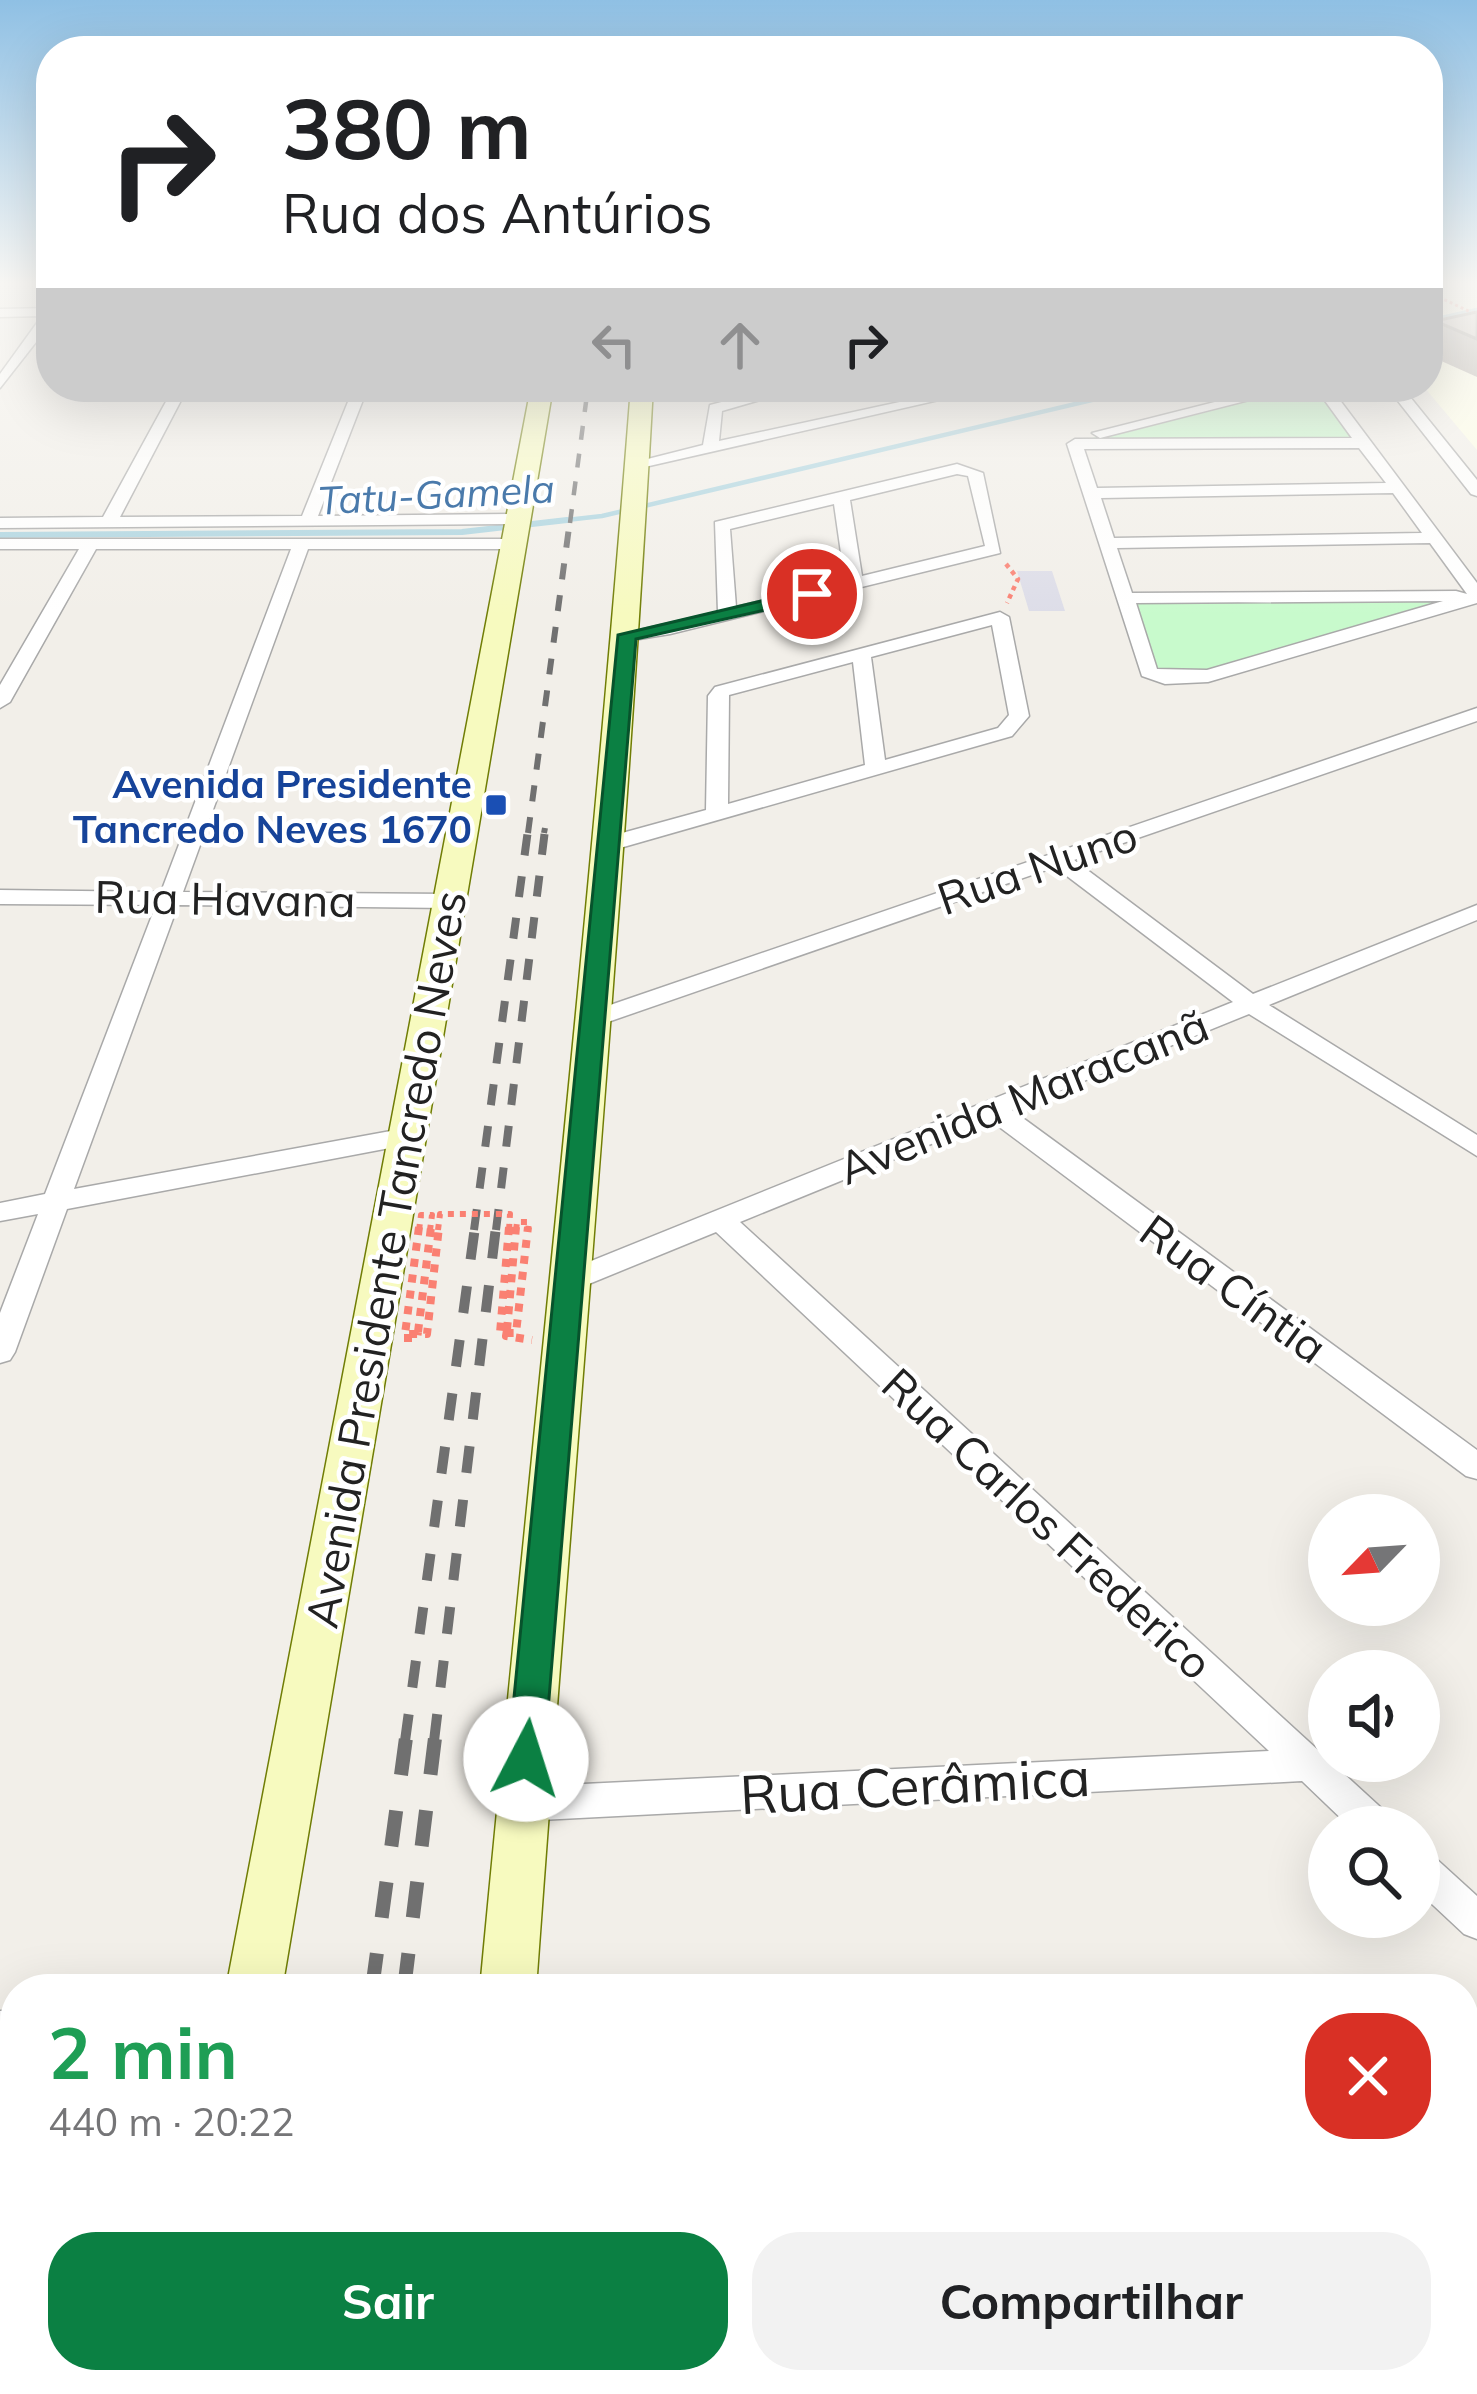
<!DOCTYPE html>
<html lang="pt">
<head>
<meta charset="utf-8">
<style>
  body { margin:0; font-family:Mulish,sans-serif; background:#f2f2f2; color:#202124; height:100vh; display:flex; flex-direction:column; font-size:45px; white-space:nowrap }
  * { box-sizing:border-box; margin:0 }
  p { font-size:39px; color:#757577 }
  .icon { flex:none; width:66px; height:66px; fill:none; stroke:currentColor; stroke-width:2; stroke-linecap:round; stroke-linejoin:round }
  .map { position:relative; flex:1; overflow:hidden }
  .drawer { position:absolute; left:0px; top:1974px; width:1479px; height:420px; display:flex; flex-direction:column; background:#fff; border-radius:48px 48px 0 0; box-shadow:0 12px 48px #0002 }
  .drawer>* { flex:none }
  .hud { position:absolute; left:36px; top:36px; width:1407px; height:366px; border-radius:48px; box-shadow:0 12px 48px #0002; background:#fff; color:#202124; overflow:hidden }
  .needle { width:78px; rotate:245deg }
  .tools { position:absolute; left:1308px; top:1494px; display:grid; gap:24px }
  .tools a { display:grid; place-items:center; width:132px; height:132px; border-radius:50%; background:#fff; box-shadow:0 12px 48px #0002; font-size:60px }
  .pin { position:absolute; display:grid; place-items:center; width:102px; height:102px; color:#fff; margin:-51px; border:6px solid #fff; border-radius:50%; box-shadow:0 3px 12px #0007 }
  .me { position:absolute; width:132px; margin:-66px; rotate:5deg; stroke-linejoin:round; filter:drop-shadow(0 0 9px #0008) }
  .turn { display:flex; align-items:center; gap:42px; height:252px; padding:0 48px; font-size:54px }
  .turn .icon { width:156px; height:156px; stroke-width:2.5 }
  .turn b { display:block; font-size:84px; line-height:102px }
  .lanes { display:flex; align-items:center; height:114px; padding:0 48px; background:#0003; justify-content:center; gap:60px; direction:ltr }
  .lanes .off { opacity:.35 }
  .round { display:grid; place-items:center; flex:none; width:126px; height:126px; border-radius:48px; background:#f2f2f2 }
  .overview { display:flex; align-items:center; justify-content:space-between; height:204px; padding:0 48px }
  h1 { font-size:72px; font-weight:700; line-height:90px; color:#1e9e55 }
  .action { display:flex; gap:24px; margin-top:auto; padding:24px 48px }
  .action a { flex:1; height:138px; border-radius:48px; background:#0b8043; color:#fff; font-size:48px; font-weight:700; line-height:138px; text-align:center }
  .action a+a { background:#f2f2f2; color:#202124 }
  .map>svg:first-child { display:block }
  .education { fill:#ffffe5 }
  .park { fill:#c8facc }
  .plaza { fill:#dddde8 }
  .lines { fill:none; stroke-linecap:round; stroke-linejoin:round }
  .stream-far1 { stroke:#aad3df; stroke-width:4.5 }
  .stream { stroke:#aad3df; stroke-width:6 }
  .street-casing { stroke:#a9a9a9; stroke-width:3 }
  .secondary-casing { stroke:#707d05; stroke-width:3 }
  .path-far3 { stroke:#fa8072; stroke-width:3; stroke-dasharray:3 3; stroke-linecap:butt }
  .path-far2 { stroke:#fa8072; stroke-width:4.5; stroke-dasharray:4.5 4.5; stroke-linecap:butt }
  .path-far1 { stroke:#fa8072; stroke-width:8; stroke-dasharray:8 8; stroke-linecap:butt }
  .path { stroke:#fa8072; stroke-width:9; stroke-dasharray:9 9; stroke-linecap:butt }
  .street { fill:#fff; fill-rule:evenodd }
  .secondary { fill:#f7fabf; fill-rule:evenodd }
  .rail-far4 { stroke:#707070; stroke-width:4.5; stroke-dasharray:14 14; stroke-linecap:butt }
  .rail-far3 { stroke:#707070; stroke-width:6; stroke-dasharray:16 16; stroke-linecap:butt }
  .rail-far2 { stroke:#707070; stroke-width:8; stroke-dasharray:21 21; stroke-linecap:butt }
  .rail-far1 { stroke:#707070; stroke-width:10; stroke-dasharray:27 27; stroke-linecap:butt }
  .rail { stroke:#707070; stroke-width:14; stroke-dasharray:36 36; stroke-linecap:butt }
  .path-bridge-far1 { stroke:#fa8072; stroke-width:6; stroke-dasharray:6 6; stroke-linecap:butt }
  .path-bridge { stroke:#fa8072; stroke-width:8; stroke-dasharray:8 8; stroke-linecap:butt }
  .wall { fill:#aba49e }
  .building { fill:#c7bfb8; stroke:#8b8681; stroke-width:3 }
  .route { fill:#0b8043; stroke:#07532c; stroke-width:3 }
  .transit-dot { fill:#1a4fb4; stroke:#fff; stroke-width:4.5 }
  .labels { text-anchor:middle; dominant-baseline:central; stroke-width:9; stroke-linejoin:round; paint-order:stroke }
  .far-water-label { font-size:39px; font-style:italic; fill:#4a7aab; stroke:#fff }
  .far-transit-label { font-size:39px; font-weight:bold; fill:#164399; stroke:#fff; text-anchor:end }
  .street-label { font-size:45px; fill:#222; stroke:#fff }
  .near-street-label { font-size:54px; fill:#222; stroke:#fff }
</style>
</head>
<body>
<div class="map">
<svg width="1477" height="2394" viewBox="0 0 1477 2394">
  <rect width="100%" height="100%" fill="#f2efe9"/>
  <!-- education -->
  <path class="education" d="M1428 280H1477V450L1424 387Z"/>
  <!-- park -->
  <path class="park" d="M1299 387H1319L1357 441 1084 440Z
    M1129 600H1472L1207 672H1149Z"/>
  <!-- plaza -->
  <path class="plaza" d="M1017 571H1052L1065 611H1029Z"/>
  <g class="lines">
    <!-- stream-far1 -->
    <path class="stream-far1" d="M1428 321 1477 310
      M540 523 602 516 1147 387"/>
    <!-- stream -->
    <path class="stream" d="M0 535 462 532 567 520"/>
    <!-- street casing -->
    <g class="street-casing">
      <path id="street" d="M51 308V323L0 388V374L42 316 0 317V309Z
        M174 387H188L120 517 302 516 354 387H368L318 516 518 514 526 519 518 524 0 528V518L103 517Z
        M780 387H805L722 411 719 441 969 387H996L636 469 628 464 703 445 710 405Z
        M1274 387H1300L1100 438 1092 433Z
        M1315 387H1330L1477 583V603L1208 682 1165 684 1142 676 1067 444 1075 439 1352 438ZM1359 448 1386 483 1097 488 1084 449ZM1393 493 1422 533 1114 538 1101 498ZM1430 543 1467 594 1456 591 1132 593 1117 548ZM1443 601 1207 670 1157 669 1136 603Z
        M1387 387H1402L1477 480V496L1471 494Z
        M957 464 983 473 1000 553 670 634 627 641 618 635 718 612 715 522ZM957 474 968 476 985 546 862 576 850 500ZM834 504 845 581 736 607 730 529Z
        M0 539H513L522 544 513 549H308L183 892 449 894 460 901 449 908 178 905 74 1189 407 1128 416 1131 420 1137 416 1143 67 1209 15 1352 10 1360 0 1363V1313L38 1214 0 1221V1203L45 1194 156 905 0 904V890L161 892 291 549H96L10 702 0 708V685L79 549H0Z
        M1000 612 1009 617 1029 716 1012 736 620 848H604L601 843 604 838 706 810 708 696 715 687ZM992 625 1009 715 998 728 885 760 871 657ZM853 662 865 765 728 804 729 695Z
        M1477 708V721L1074 860 1253 994 1477 905V920L1269 1005 1477 1135V1156L1249 1014 1012 1110 1477 1450V1479L1466 1476 990 1120 740 1222 1389 1815 1394 1827H1350L1302 1781 521 1821 508 1816 503 1804 508 1792 521 1787 1269 1751 716 1232 579 1288H559L555 1281 559 1274 1233 1002 1055 867 605 1023 596 1025 584 1018 587 1013Z
        M1419 1849 1432 1855 1477 1896V1939L1464 1934 1419 1892Z
        M0 2011H15V2051H0Z
        M1477 2244V2288L1464 2289V2245Z"/>
    </g>
    <!-- secondary casing -->
    <g class="secondary-casing">
      <path id="secondary" d="M531 387H553L282 1989H226Z
        M631 387H653C623 922 574 1455 536 1989H480C530 1455 590 922 631 387Z
        M151 2379H217L214 2394H148Z
        M445 2379H511L510 2394H444Z"/>
    </g>
    <!-- path-far3 -->
    <path class="path-far3" d="M1428 292 1477 315"/>
    <!-- path-far2 -->
    <path class="path-far2" d="M1006 564 1018 579 1007 603"/>
    <!-- path-far1 -->
    <path class="path-far1" d="M507 1330 506 1336 532 1340
      M404 1338H417L418 1332"/>
    <!-- path -->
    <path class="path" d="M420 2394 422 2379"/>
    <!-- street -->
    <use href="#street" class="street"/>
    <!-- secondary -->
    <use href="#secondary" class="secondary"/>
    <!-- rail-far4 -->
    <path class="rail-far4" d="M570 523 588 387"/>
    <!-- rail-far3 -->
    <path class="rail-far3" d="M528 833 570 520
      M544 833 545 828"/>
    <!-- rail-far2 -->
    <path class="rail-far2" d="M474 1230 528 830
      M496 1230 545 830"/>
    <!-- rail-far1 -->
    <path class="rail-far1" d="M405 1741 475 1227
      M434 1741 496 1227"/>
    <!-- rail -->
    <path class="rail" d="M372 1989 406 1738
      M404 1989 435 1738
      M318 2394 320 2379
      M354 2394 355 2379"/>
    <!-- path-bridge-far1 -->
    <path class="path-bridge-far1" d="M419 1230 421 1215H432L430 1230
      M438 1230 440 1214H510L509 1230
      M516 1230 517 1222H529L528 1230"/>
    <!-- path-bridge -->
    <path class="path-bridge" d="M419 1227 405 1334H427L439 1227
      M509 1227 500 1333H516L528 1227
      M507 1330 516 1227
      M418 1332 431 1227"/>
  </g>
  <!-- wall -->
  <path class="wall" d="M1477 312V377L1428 355 1435 321Z"/>
  <!-- building -->
  <path class="building" d="M1477 312V339L1435 321Z"/>
  <!-- sky -->
  <linearGradient id="sky" x2="0" y2="1"><stop stop-color="#8fc0e4"/><stop offset="0.46" stop-color="#f9f8f5"/><stop offset="1" stop-color="#f9f8f5" stop-opacity="0"/></linearGradient>
  <rect width="1477" height="615" fill="url(#sky)"/>
  <!-- route -->
  <path class="route" d="M812 589 820 594 818 598 636 639 544 1759 538 1770 526 1775 513 1770 508 1759 618 635Z"/>
  <!-- markers -->
  <rect class="transit-dot" x="484" y="793" width="24" height="24" rx="6"/>
  <g class="labels">
    <!-- far-water labels -->
    <g class="far-water-label">
      <text transform="translate(436 494) rotate(-3)">Tatu-Gamela</text>
    </g>
    <!-- far-transit labels -->
    <g class="far-transit-label">
      <text x="472" y="783">Avenida Presidente<tspan x="472" dy="45">Tancredo Neves 1670</tspan></text>
    </g>
    <!-- street labels -->
    <g class="street-label">
      <text transform="translate(1037 866) rotate(-19)">Rua Nuno</text>
      <text transform="translate(225 898) rotate(1)">Rua Havana</text>
      <text transform="translate(1023 1096) rotate(-22)">Avenida Maracanã</text>
      <text transform="translate(385 1259) rotate(-80)">Avenida Presidente Tancredo Neves</text>
      <text transform="translate(1234 1288) rotate(36)">Rua Cíntia</text>
      <text transform="translate(1048 1523) rotate(43)">Rua Carlos Frederico</text>
    </g>
    <!-- near-street labels -->
    <g class="near-street-label">
      <text transform="translate(915 1785) rotate(-3)">Rua Cerâmica</text>
    </g>
  </g>
</svg>
<div class="tools">
<a><svg class="needle" viewBox="-14 -14 28 28"><path d="M0-13l5 13h-10z" fill="#e53935"/><path d="M0 13l5-13h-10z" fill="#757577"/></svg></a>
<a><svg class="icon" aria-label="sound" viewBox="0 0 24 24"><path d="M4 9h4l5-4v14l-5-4H4zM17 9q2 3 0 6"/></svg></a>
<a><svg class="icon" aria-label="search" viewBox="0 0 24 24"><circle cx="10" cy="10" r="6"/><path d="M15 15l6 6"/></svg></a>
</div>
<div class="pin" style="left:812px;top:594px;background:#d93025"><svg class="icon" aria-label="arrive" viewBox="0 0 24 24"><path d="M6 21V4h12l-3 4 3 4H6"/></svg></div>
<svg class="me" style="left:526px;top:1759px" viewBox="-20 -20 40 40"><circle r="19" fill="#fff"/><path d="M0-13L10 11 0 6-10 11z" fill="#0b8043"/></svg>
<div class="hud">
<div class="turn"><svg class="icon" aria-label="right" viewBox="0 0 24 24"><path d="M7 20v-9h11M14 6l5 5-5 5"/></svg><div><b>380 m</b>Rua dos Antúrios</div></div>
<div class="lanes"><svg class="icon off" aria-label="left" viewBox="0 0 24 24"><path d="M17 20v-9H6M10 6l-5 5 5 5"/></svg><svg class="icon off" aria-label="ahead" viewBox="0 0 24 24"><path d="M12 20V5M6 11l6-6 6 6"/></svg><svg class="icon" aria-label="right" viewBox="0 0 24 24"><path d="M7 20v-9h11M14 6l5 5-5 5"/></svg></div>
</div>
<section class="drawer">
<div class="overview"><div><h1>2 min</h1><p>440 m · 20:22</p></div><a class="round" style="background:#d93025;color:#fff"><svg class="icon" aria-label="close" viewBox="0 0 24 24"><path d="M6 6l12 12M18 6L6 18"/></svg></a></div>
<div class="action"><a>Sair</a><a>Compartilhar</a></div>
</section>
</div>
</body>
</html>
